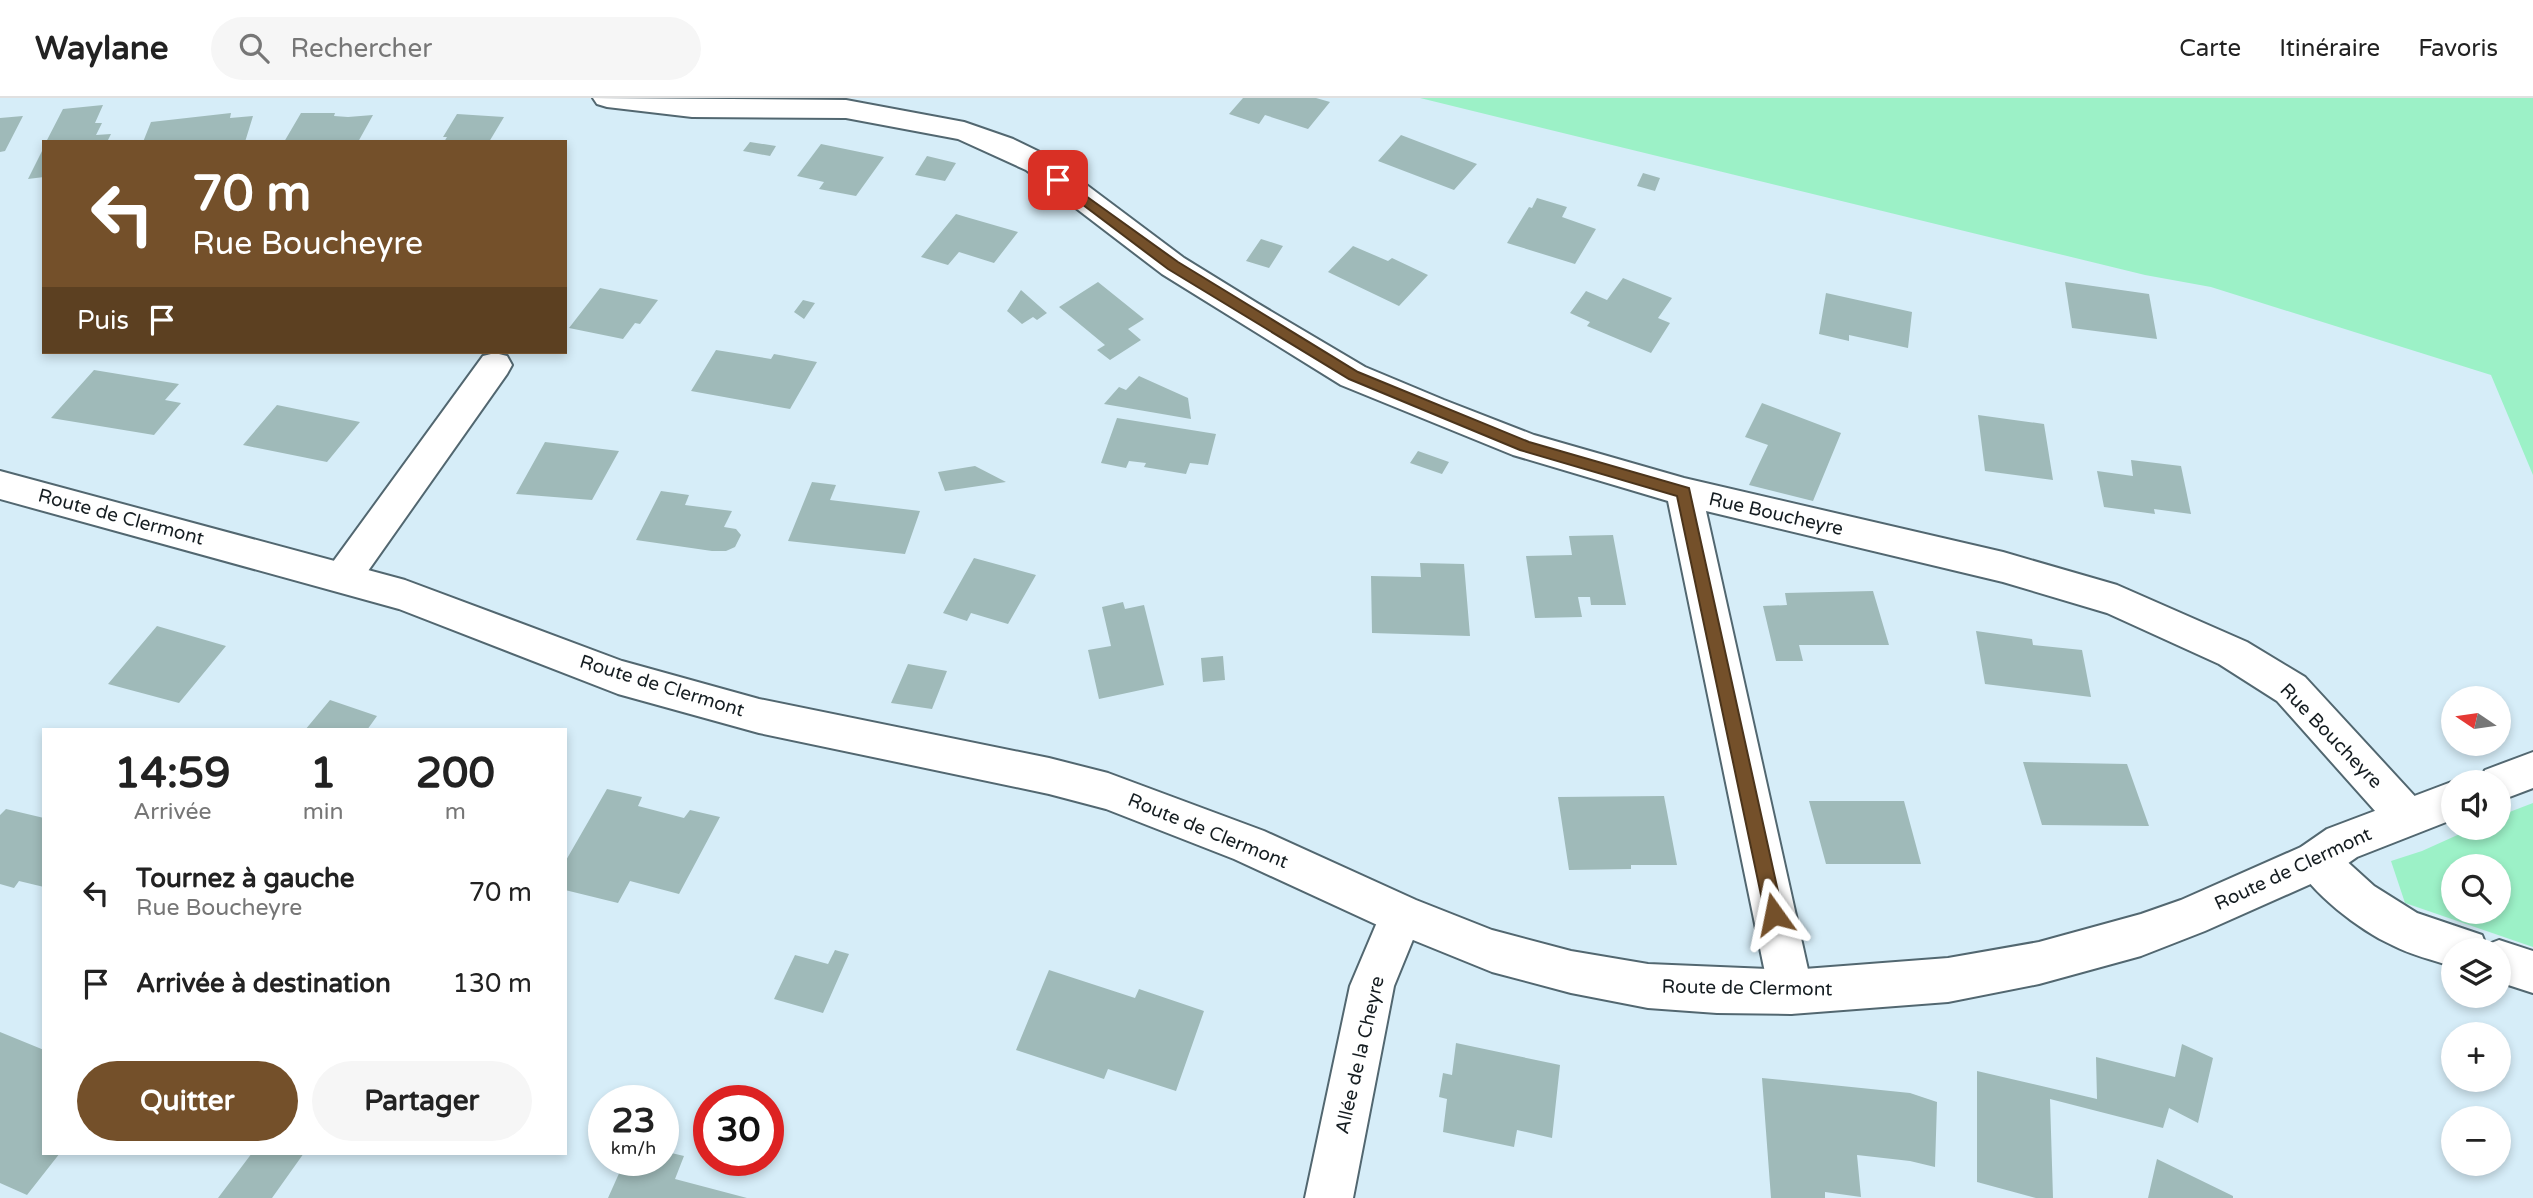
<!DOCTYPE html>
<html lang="fr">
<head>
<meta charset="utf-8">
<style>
  body { margin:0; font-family:"Varela Round",sans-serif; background:#f6f6f6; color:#222; height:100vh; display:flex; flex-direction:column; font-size:26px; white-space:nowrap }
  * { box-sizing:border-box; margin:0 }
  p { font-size:23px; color:#767676 }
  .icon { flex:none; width:38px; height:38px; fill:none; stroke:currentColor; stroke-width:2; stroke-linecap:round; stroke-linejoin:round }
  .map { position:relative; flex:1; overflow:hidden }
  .sheet { position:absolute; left:42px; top:630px; width:525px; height:427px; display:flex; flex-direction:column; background:#fff; border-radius:0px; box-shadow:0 4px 10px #0003 }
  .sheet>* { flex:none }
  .hud { position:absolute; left:42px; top:42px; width:525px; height:214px; border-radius:0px; box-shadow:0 4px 10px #0003; background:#74502a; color:#fff; overflow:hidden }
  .needle { width:46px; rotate:283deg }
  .fabs { position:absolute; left:2441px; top:588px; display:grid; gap:14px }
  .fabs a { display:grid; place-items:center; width:70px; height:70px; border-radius:50%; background:#fff; box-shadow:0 4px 10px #0003; font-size:35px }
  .speed { position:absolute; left:588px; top:987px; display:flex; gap:14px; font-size:35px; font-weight:700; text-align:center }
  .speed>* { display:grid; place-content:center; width:91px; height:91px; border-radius:50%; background:#fff; box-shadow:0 4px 10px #0003; line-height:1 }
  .speed small { font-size:18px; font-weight:400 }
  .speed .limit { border:10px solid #d22; background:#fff; color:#111 }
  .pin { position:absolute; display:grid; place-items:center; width:60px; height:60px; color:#fff; margin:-30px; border-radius:14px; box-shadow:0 4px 10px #0006 }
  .me { position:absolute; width:77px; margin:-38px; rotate:348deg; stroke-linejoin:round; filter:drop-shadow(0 0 5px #0008) }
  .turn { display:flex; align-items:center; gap:24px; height:147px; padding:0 35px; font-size:32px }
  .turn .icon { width:91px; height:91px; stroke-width:2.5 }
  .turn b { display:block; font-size:49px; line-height:60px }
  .then { display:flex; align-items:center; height:66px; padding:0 35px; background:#0003; gap:14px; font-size:26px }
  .eta { display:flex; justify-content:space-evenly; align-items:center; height:119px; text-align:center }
  .eta b { font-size:42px; font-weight:800; line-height:49px }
  .action { display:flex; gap:14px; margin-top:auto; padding:14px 35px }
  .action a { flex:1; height:80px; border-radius:42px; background:#74502a; color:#fff; font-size:28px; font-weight:800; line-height:80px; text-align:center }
  .action a+a { background:#f6f6f6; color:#222 }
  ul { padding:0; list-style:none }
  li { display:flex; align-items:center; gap:21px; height:91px; padding:0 35px }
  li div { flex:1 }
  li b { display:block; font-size:26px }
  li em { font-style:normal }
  header { display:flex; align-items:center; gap:42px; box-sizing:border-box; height:98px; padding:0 35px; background:#fff; border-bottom:2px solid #e0e0e0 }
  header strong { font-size:33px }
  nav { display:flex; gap:38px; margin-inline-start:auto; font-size:24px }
  .search { width:490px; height:63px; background:#f6f6f6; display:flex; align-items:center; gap:18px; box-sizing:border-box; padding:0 24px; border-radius:38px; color:#767676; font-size:26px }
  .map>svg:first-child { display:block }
  .green { fill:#9cf1c7; fill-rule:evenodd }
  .building { fill:#9fbab9 }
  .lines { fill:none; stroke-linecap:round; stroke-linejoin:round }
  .street-casing { stroke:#526770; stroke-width:4 }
  .secondary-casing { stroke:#526770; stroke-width:4 }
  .street { fill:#fff; fill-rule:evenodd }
  .secondary { fill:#fff; fill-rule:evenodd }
  .route { fill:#74502a; stroke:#4b341b; stroke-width:2 }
  .labels { text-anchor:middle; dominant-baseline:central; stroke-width:6; stroke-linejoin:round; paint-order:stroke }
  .street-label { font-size:19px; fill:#151d21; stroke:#fff }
</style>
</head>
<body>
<header>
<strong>Waylane</strong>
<div class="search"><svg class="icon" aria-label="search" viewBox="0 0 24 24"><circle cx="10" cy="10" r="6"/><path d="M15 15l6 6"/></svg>Rechercher</div>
<nav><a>Carte</a><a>Itinéraire</a><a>Favoris</a></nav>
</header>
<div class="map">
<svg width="2533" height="1100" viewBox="0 0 2533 1100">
  <rect width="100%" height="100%" fill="#d6edf8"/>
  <!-- green -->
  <path class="green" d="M1420 0H2533V377L2491 277 2211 189 2145 177Z
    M2533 705V849L2405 805 2391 763 2422 753 2473 730H2499V718ZM2454 768H2499V814H2454Z"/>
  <!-- building -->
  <path class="building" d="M1243 0H1316L1330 4 1308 31 1265 17 1259 26 1229 16Z
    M103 7 95 25H102L96 37 111 36 107 44H46L63 11Z
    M231 15 230 20 253 18 245 44H143L151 24Z
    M301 15H335L334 18 348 19 373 17 358 44H284Z
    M457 16 504 19 489 44H444L447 39H443Z
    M23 18 5 53 0 54V20Z
    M1401 37 1477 66 1454 92 1378 63Z
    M750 44 776 48 770 58 743 53Z
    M821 46 884 59 856 98 819 91 824 84 797 78Z
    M44 49V79L28 81Z
    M927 58 956 65 945 83 915 77Z
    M1643 75 1660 80 1655 93 1637 88Z
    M1537 100 1567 109 1562 119 1596 131 1575 166 1507 145 1529 109 1532 110Z
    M956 116 966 119 1018 134 994 165 959 154 948 167 921 159Z
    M1261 141 1283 148 1269 170 1246 163Z
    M1353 148 1388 163 1392 160 1428 177 1399 208 1328 174Z
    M1623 180 1672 200 1658 220 1670 225 1651 255 1587 228 1590 224 1570 215 1586 193 1607 202Z
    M1098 184 1144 221 1128 231 1141 242 1110 262 1097 252 1105 247 1059 209Z
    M2065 184 2149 196 2157 241 2072 230Z
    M600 190 658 202 640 226 635 225 623 241 569 230Z
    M1021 192 1047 215 1037 222 1033 219 1022 226 1007 213Z
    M1826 195 1912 214 1908 250 1849 237V243L1819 236Z
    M803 202 815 205 804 221 794 214Z
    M716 252 771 261 774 256 817 264 790 311 691 293Z
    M94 272 179 286 165 302 181 305 154 337 51 320Z
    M1139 278 1188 300 1191 321 1104 306 1119 289 1126 292Z
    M1762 305 1841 335 1813 403 1749 387 1768 347 1745 339Z
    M277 307 360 324 327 364 243 347Z
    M1978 317 2044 326 2053 382 1985 373Z
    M1117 320 1216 336 1208 367 1190 365 1186 376 1144 369 1146 365 1129 363 1126 370 1101 365Z
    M545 344 619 353 592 402 516 396Z
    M1418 353 1449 364 1442 376 1410 365Z
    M2131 362 2181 368 2191 416 2154 411 2155 416 2104 409 2097 373 2133 378Z
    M975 368 1006 384 945 393 938 374Z
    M812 384 836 387 830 402 920 413 905 456 788 443Z
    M661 393 689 397 685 407 732 413 724 429 736 431 741 437 735 449 726 453H712L636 442Z
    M1613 437 1626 507H1591L1590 499H1578L1582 519 1535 520 1526 458 1572 457 1569 438Z
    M974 460 1036 477 1008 526 971 515 967 523 943 515Z
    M1420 465 1464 466 1470 538 1372 535 1371 478 1421 479Z
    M1873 493 1889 547H1799L1803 563H1776L1763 508 1787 507 1785 495Z
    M1123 504 1125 511 1144 507 1164 587 1099 601 1088 552 1111 548 1102 509Z
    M157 528 226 548 179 605 108 586Z
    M1976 533 2032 541 2033 547 2082 552 2091 599 1985 586Z
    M1223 558 1225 582 1203 584 1201 560Z
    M908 566 947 573 932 611 891 605Z
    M330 602 377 618 367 632H305Z
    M2023 664 2127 666 2149 728 2042 727Z
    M607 691 642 699 638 708 684 720 690 712 720 719 679 796 630 783 618 805 565 792V764Z
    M1664 698 1677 767H1631V771L1569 772 1558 699Z
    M1809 703H1904L1921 766H1826Z
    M6 711 44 720V789L19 783 14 790 0 786V717Z
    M835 852 849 856 823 915 774 901 795 857 828 866Z
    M1049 872 1135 900 1139 891 1204 913 1176 993 1108 971 1104 981 1016 952Z
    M0 934 44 952V1055H60L27 1097 0 1085Z
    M1456 945 1560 967 1552 1040 1517 1032 1514 1049 1443 1034 1447 1001 1439 999 1443 975 1452 977Z
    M2182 946 2213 960 2198 1025 2169 1010 2163 1030 2050 1001 2053 1100H2036L1977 1084V973L2097 1001 2096 959 2175 979Z
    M1762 980 1910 995 1937 1004 1935 1069 1910 1063 1857 1057 1861 1099 1825 1094V1100H1771Z
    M663 1053 684 1058 675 1081 747 1100H608L625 1062H663Z
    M252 1055H304L272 1100H218Z
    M2157 1061 2233 1098V1100H2148Z"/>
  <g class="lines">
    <!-- street casing -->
    <g class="street-casing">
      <path id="street" d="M593 0 846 2 964 24 1013 41 1048 58 1184 160 1257 205 1365 269 1444 302 1534 337 1684 380 2003 454 2117 487 2247 544 2305 579 2422 706 2428 719 2422 732 2407 738 2392 732 2277 603 2219 566 2107 515 2003 484 1706 413 1813 894 1807 909 1791 916 1775 909 1769 894 1668 403 1513 357 1341 287 1162 176 1026 72 958 41 846 20 692 19 607 9 597 6Z
        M495 255 507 258 512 267 507 276 356 490 343 494 330 490 324 479 330 468 483 258Z
        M2316 743 2331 749 2374 788 2417 815 2482 837 2486 847 2499 842 2533 853V895L2499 884V852H2454V869C2433 862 2411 857 2392 847 2361 833 2309 794 2295 763L2301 749Z
        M1401 797 1416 803 1423 817 1394 888 1353 1100H1305L1350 888 1386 803Z"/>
    </g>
    <!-- secondary casing -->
    <g class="secondary-casing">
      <path id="secondary" d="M0 373 405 482 622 563 759 601 1049 660 1108 675 1264 733 1416 802 1492 832 1571 853 1648 866 1791 872 1948 860 2039 844 2141 816 2181 802 2301 749 2327 731 2454 683V721L2357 759 2331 777 2205 833 2141 858 2039 886 1948 904 1791 916 1717 915 1648 910 1571 895 1492 874 1386 831 1234 761 1106 711 1049 696 759 635 618 596 399 511 0 401Z
        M2533 654V690L2499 703V684H2479L2485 672Z"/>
    </g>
    <!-- street -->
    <use href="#street" class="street"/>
    <!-- secondary -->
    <use href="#secondary" class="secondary"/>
  </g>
  <!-- route -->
  <path class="route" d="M1058 78 1178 164 1358 274 1529 344 1689 390 1783 816 1780 822 1774 825 1768 822 1765 816 1677 398 1520 352 1349 281 1168 171 1054 85V79Z"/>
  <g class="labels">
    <!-- street labels -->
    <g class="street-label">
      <text transform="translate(1776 416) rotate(13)">Rue Boucheyre</text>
      <text transform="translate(121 419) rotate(15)">Route de Clermont</text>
      <text transform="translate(662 588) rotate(17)">Route de Clermont</text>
      <text transform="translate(2331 638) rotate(46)">Rue Boucheyre</text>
      <text transform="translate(1208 733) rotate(22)">Route de Clermont</text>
      <text transform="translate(2293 771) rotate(-25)">Route de Clermont</text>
      <text transform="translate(1747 890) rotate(1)">Route de Clermont</text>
      <text transform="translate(1360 957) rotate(-77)">Allée de la Cheyre</text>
    </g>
  </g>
</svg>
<div class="fabs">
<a><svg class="needle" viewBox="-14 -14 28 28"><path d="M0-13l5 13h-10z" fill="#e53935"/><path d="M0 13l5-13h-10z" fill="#767676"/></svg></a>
<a><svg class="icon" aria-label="sound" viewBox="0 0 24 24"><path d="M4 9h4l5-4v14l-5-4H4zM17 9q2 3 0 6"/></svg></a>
<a><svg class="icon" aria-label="search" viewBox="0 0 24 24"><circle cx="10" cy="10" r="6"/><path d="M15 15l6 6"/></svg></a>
<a><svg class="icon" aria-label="layers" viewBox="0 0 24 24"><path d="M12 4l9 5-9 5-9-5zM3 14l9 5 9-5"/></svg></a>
<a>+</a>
<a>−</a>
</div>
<div class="speed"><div>23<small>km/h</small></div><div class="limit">30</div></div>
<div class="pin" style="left:1058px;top:82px;background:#d93025"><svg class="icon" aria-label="arrive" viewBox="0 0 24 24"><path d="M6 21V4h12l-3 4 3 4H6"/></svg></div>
<svg class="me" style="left:1774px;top:816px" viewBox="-20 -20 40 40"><path d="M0-17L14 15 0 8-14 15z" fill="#74502a" stroke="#fff" stroke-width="4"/></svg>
<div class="hud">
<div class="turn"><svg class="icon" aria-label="left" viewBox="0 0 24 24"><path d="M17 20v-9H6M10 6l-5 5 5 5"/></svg><div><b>70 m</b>Rue Boucheyre</div></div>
<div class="then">Puis<svg class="icon" aria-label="arrive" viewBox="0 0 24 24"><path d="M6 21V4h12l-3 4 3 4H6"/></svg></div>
</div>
<section class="sheet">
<div class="eta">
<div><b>14:59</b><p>Arrivée</p></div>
<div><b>1</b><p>min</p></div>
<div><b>200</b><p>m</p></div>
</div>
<ul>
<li><svg class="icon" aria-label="left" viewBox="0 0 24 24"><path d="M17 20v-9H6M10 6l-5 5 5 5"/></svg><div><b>Tournez à gauche</b><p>Rue Boucheyre</p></div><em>70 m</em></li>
<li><svg class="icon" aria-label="arrive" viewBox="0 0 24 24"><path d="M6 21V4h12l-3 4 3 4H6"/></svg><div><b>Arrivée à destination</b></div><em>130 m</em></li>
</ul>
<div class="action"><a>Quitter</a><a>Partager</a></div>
</section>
</div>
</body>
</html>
